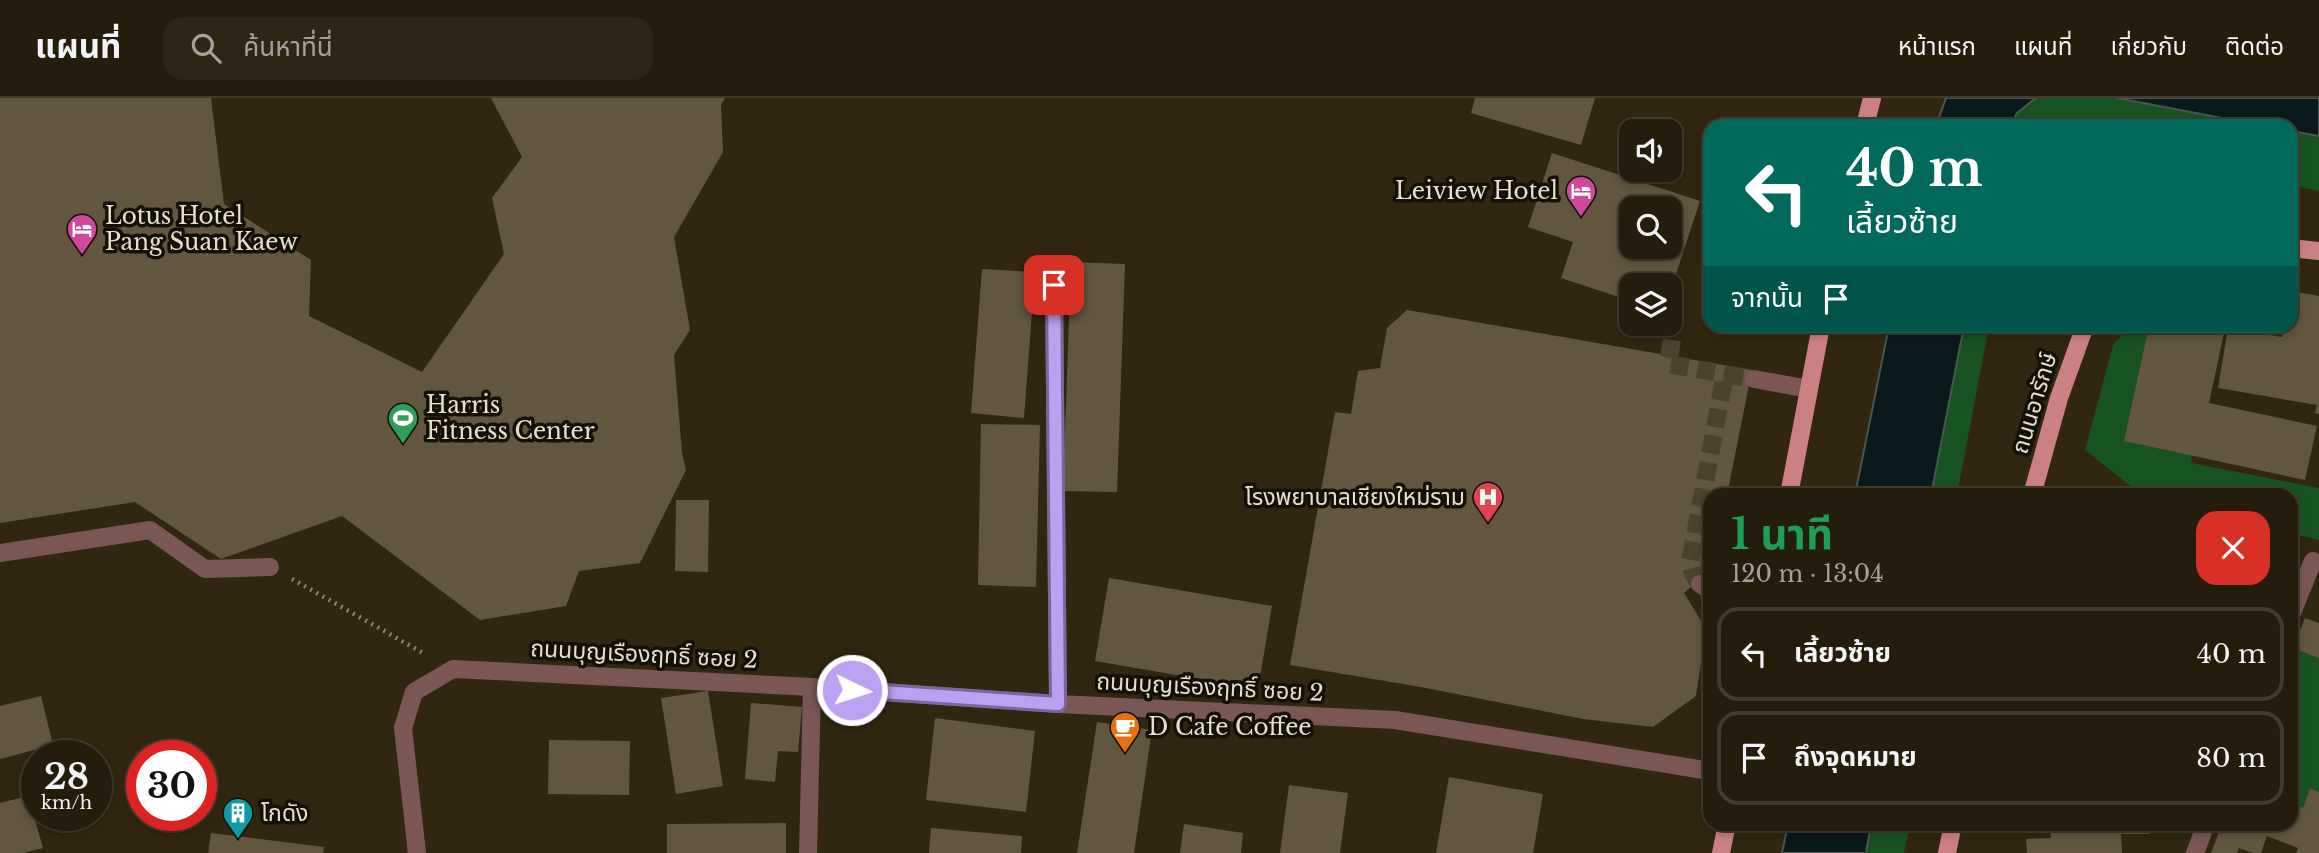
<!DOCTYPE html>
<html lang="th">
<head>
<meta charset="utf-8">
<style>
  body { margin:0; font-family:"Libre Baskerville","Noto Sans Thai",serif; background:#2d2615; color:#f1f3f6; height:100vh; display:flex; flex-direction:column; font-size:26px; white-space:nowrap }
  * { box-sizing:border-box; margin:0 }
  p { font-size:23px; color:#a3a29d }
  .icon { flex:none; width:38px; height:38px; fill:none; stroke:currentColor; stroke-width:2; stroke-linecap:round; stroke-linejoin:round }
  .map { position:relative; flex:1; overflow:hidden }
  .side { position:absolute; left:1703px; top:390px; width:595px; height:343px; display:flex; flex-direction:column; background:#251d0c; border-radius:21px; box-shadow:0 4px 10px #0003,0 0 0 2px #423b2d }
  .side>* { flex:none }
  .hud { position:absolute; left:1703px; top:21px; width:595px; height:214px; border-radius:21px; box-shadow:0 4px 10px #0003,0 0 0 2px #423b2d; background:#00695c; color:#fff; overflow:hidden }
  .controls { position:absolute; left:1619px; top:21px; display:grid; gap:14px }
  .controls a { display:grid; place-items:center; width:63px; height:63px; border-radius:14px; background:#251d0c; box-shadow:0 4px 10px #0003,0 0 0 2px #423b2d; font-size:35px }
  .speed { position:absolute; left:21px; top:642px; display:flex; gap:14px; font-size:35px; font-weight:700; text-align:center }
  .speed>* { display:grid; place-content:center; width:91px; height:91px; border-radius:50%; background:#251d0c; box-shadow:0 4px 10px #0003,0 0 0 2px #423b2d; line-height:1 }
  .speed small { font-size:18px; font-weight:400 }
  .speed .limit { border:10px solid #d22; background:#fff; color:#111 }
  .pin { position:absolute; display:grid; place-items:center; width:60px; height:60px; color:#fff; margin:-30px; border-radius:14px; box-shadow:0 4px 10px #0006 }
  .me { position:absolute; width:77px; margin:-38px; rotate:94deg; stroke-linejoin:round; filter:drop-shadow(0 0 5px #0008) }
  .turn { display:flex; align-items:center; gap:24px; height:147px; padding:0 28px; font-size:32px }
  .turn .icon { width:91px; height:91px; stroke-width:2.5 }
  .turn b { display:block; font-size:49px; line-height:60px }
  .then { display:flex; align-items:center; height:66px; padding:0 28px; background:#0003; gap:14px; font-size:26px }
  .round { display:grid; place-items:center; flex:none; width:74px; height:74px; border-radius:21px; background:#2d2615 }
  .summary { display:flex; align-items:center; justify-content:space-between; height:119px; padding:0 28px }
  h1 { font-size:42px; font-weight:700; line-height:52px; color:#1e9e55 }
  ul { padding:0; list-style:none }
  li { display:flex; align-items:center; gap:21px; height:94px; margin:0 14px 10px; padding:0 14px; border:4px solid #423b2d; border-radius:21px }
  li div { flex:1 }
  li b { display:block; font-size:26px }
  li em { font-style:normal }
  header { display:flex; align-items:center; gap:42px; box-sizing:border-box; height:98px; padding:0 35px; background:#251d0c; border-bottom:2px solid #423b2d }
  header strong { font-size:33px }
  nav { display:flex; gap:38px; margin-inline-start:auto; font-size:24px }
  .search { width:490px; height:63px; background:#2d2615; display:flex; align-items:center; gap:18px; box-sizing:border-box; padding:0 24px; border-radius:21px; color:#a3a29d; font-size:26px }
  .map>svg:first-child { display:block }
  .green { fill:#165321 }
  .water { fill:#0a191c; stroke:#4c5452; stroke-width:2 }
  .building { fill:#62563f; fill-rule:evenodd }
  .lines { fill:none; stroke-linecap:round; stroke-linejoin:round }
  .minor-tunnel { stroke:#4c432d; stroke-width:18; stroke-dasharray:18 9; stroke-linecap:butt }
  .path { stroke:#8b8371; stroke-width:4.5; stroke-dasharray:2 5; stroke-linecap:butt }
  .minor { stroke:#7a5655; stroke-width:18 }
  .major { stroke:#cb8181; stroke-width:18 }
  .route-casing { stroke:#7a689d; stroke-width:18 }
  .route { stroke:#bca0f2; stroke-width:12 }
  .labels { text-anchor:middle; dominant-baseline:central; stroke-width:7; stroke-linejoin:round; paint-order:stroke }
  .poi-label { font-size:23px; fill:#e5dfd1; stroke:#151007; text-anchor:start }
  .street-label { font-size:23px; fill:#e5dfd1; stroke:#151007 }
</style>
</head>
<body>
<header>
<strong>แผนที่</strong>
<div class="search"><svg class="icon" aria-label="search" viewBox="0 0 24 24"><circle cx="10" cy="10" r="6"/><path d="M15 15l6 6"/></svg>ค้นหาที่นี่</div>
<nav><a>หน้าแรก</a><a>แผนที่</a><a>เกี่ยวกับ</a><a>ติดต่อ</a></nav>
</header>
<div class="map">
<svg width="2319" height="755" viewBox="0 0 2319 755">
  <rect width="100%" height="100%" fill="#312710"/>
  <!-- green -->
  <path class="green" d="M2036 0H2117L2264 28H2010L2017 15Z
    M2291 33 2319 38V93L2291 87Z
    M1964 228H1989L1957 397H1931Z
    M2130 228H2216L2191 365 2319 390V442L2291 435V397H2142L2085 352 2113 247Z
    M2293 550 2319 560V694L2310 690 2303 710 2291 705V556Z
    M1871 726H1910L1904 755H1866Z"/>
  <!-- water -->
  <path class="water" d="M1946 0H2036L2017 15 2010 28H1936Z
    M2117 0H2319V38L2291 33V28H2264Z
    M1889 228H1964L1931 397H1855Z
    M1788 726H1871L1866 755H1782Z"/>
  <!-- building -->
  <path class="building" d="M0 0H211L224 106 311 162 309 218 422 274 504 156 492 100 522 59 491 0H725L721 7 723 54 674 139 690 232 674 257 682 355 686 372 640 465 579 473 566 508 480 522 342 418 221 461 135 404 0 425Z
    M1475 0H1595L1581 47 1471 15Z
    M1552 55 1700 103 1670 194V187H1631V203L1561 180 1573 144 1528 129ZM1631 110H1670V149H1631Z
    M1071 164 1125 166 1117 394 1063 393Z
    M982 171 1035 174 1024 320 971 315Z
    M2291 193 2319 198V316L2315 315 2317 307 2218 290 2228 230 2282 239 2284 228H2291Z
    M1407 212 1752 272 1727 397H1710V473L1684 495 1706 531 1696 598 1653 629 1583 621 1421 589 1290 567 1335 314 1351 316 1358 273 1380 270 1387 230Z
    M2149 228H2188L2224 235 2209 305 2317 328 2305 382 2124 343Z
    M981 326 1040 327 1036 489 978 487Z
    M676 402H709L708 474 675 473Z
    M1109 480 1272 508 1258 591 1095 563Z
    M2305 520 2319 525V560L2293 550Z
    M708 593 723 688 676 696 661 600Z
    M41 598 53 647 0 661V608Z
    M751 605 802 609 798 654 778 653 775 684 745 681Z
    M935 620 1035 633 1026 714 926 702Z
    M1097 624 1152 632 1134 755H1077Z
    M549 642 630 643 629 697 548 696Z
    M1449 679 1543 696 1533 755H1436Z
    M1289 687 1348 695 1340 755H1280Z
    M2310 690 2319 694V755H2296L2298 750 2267 738 2261 755H2253L2239 750 2237 755H2211L2222 726H2291V705L2303 710Z
    M28 698 43 750 23 755H0V705Z
    M786 725V755H667V726Z
    M1184 726 1243 735 1241 755H1180Z
    M2073 726H2149L2150 736H2121L2122 755H2027L2026 741 2051 740 2050 729 2073 728Z
    M931 730 1022 738 1021 755H929Z
    M211 735 324 749 323 755H208Z"/>
  <g class="lines">
    <!-- minor-tunnel -->
    <path class="minor-tunnel" d="M1672 242 1668 266 1725 276
      M1700 486 1693 476 1690 464 1725 276 1754 281"/>
    <!-- path -->
    <path class="path" d="M292 481 425 556"/>
    <!-- minor -->
    <path class="minor" d="M1054 187 1058 606
      M1754 281 1809 291
      M0 455 150 432 205 471 270 469
      M1700 486 1710 492
      M2291 517 2313 463
      M417 755 403 630 414 594 453 571 812 589 1058 606 1395 622 1710 673
      M808 755 812 589
      M2195 755 2206 726"/>
    <!-- major -->
    <path class="major" d="M1865 28 1872 0
      M2291 150 2319 153
      M1789 397 1821 228
      M2032 397 2059 300 2085 228
      M1721 755 1727 726
      M1947 755 1953 726"/>
  </g>
  <g class="lines">
    <!-- route casing -->
    <g class="route-casing">
      <path id="route" d="M852 592 1058 606 1054 187"/>
    </g>
    <!-- route -->
    <use href="#route" class="route"/>
  </g>
  <!-- icons -->
  <defs>
    <g id="hotel-pin" transform="scale(1.575)"><path d="M0 17L-7.5 6A9.5 9.5 0 1 1 7.5 6Z" fill="#d1479c" stroke="#151007"/><path d="M-6-4.5h1.5V1H6V5H4.5V3h-9V5H-6ZM-4 0a1.8 1.8 0 1 1 3.6 0ZM.5 0V-2.5h3Q6-2.5 6 0Z" fill="#fff"/></g>
    <g id="stadium-pin" transform="scale(1.575)"><path d="M0 17L-7.5 6A9.5 9.5 0 1 1 7.5 6Z" fill="#2e9e5b" stroke="#151007"/><path d="M0-5a6.5 5 0 1 0 0 10a6.5 5 0 1 0 0-10ZM-3.5-1.8h7v3.6h-7Z" fill="#fff"/></g>
    <g id="hospital-pin" transform="scale(1.575)"><path d="M0 17L-7.5 6A9.5 9.5 0 1 1 7.5 6Z" fill="#e0444e" stroke="#151007"/><path d="M-5-5h3v3.5h4V-5h3V5h-3V1.5h-4V5h-3Z" fill="#fff"/></g>
    <g id="cafe-pin" transform="scale(1.575)"><path d="M0 17L-7.5 6A9.5 9.5 0 1 1 7.5 6Z" fill="#e8710a" stroke="#151007"/><path d="M-5.5-4.5H6V0H3Q3 3.5 0 3.5H-2.5Q-5.5 3.5-5.5 0ZM3-3.2v2h1.7v-2ZM-6 4.5H4V6H-6Z" fill="#fff"/></g>
    <g id="building-pin" transform="scale(1.575)"><path d="M0 17L-7.5 6A9.5 9.5 0 1 1 7.5 6Z" fill="#0f9aa8" stroke="#151007"/><path d="M-4-6H4V6H1V3H-1V6H-4ZM-2.5-4.3h1.7v1.8h-1.7ZM.8-4.3h1.7v1.8H.8ZM-2.5-1h1.7V.8h-1.7ZM.8-1h1.7V.8H.8Z" fill="#fff"/></g>
  </defs>
  <g fill-rule="evenodd">
    <use href="#hotel-pin" x="1581" y="93"/>
    <use href="#hotel-pin" x="82" y="131"/>
    <use href="#stadium-pin" x="403" y="320"/>
    <use href="#hospital-pin" x="1488" y="399"/>
    <use href="#cafe-pin" x="1125" y="629"/>
    <use href="#building-pin" x="238" y="715"/>
  </g>
  <g class="labels">
    <!-- poi labels -->
    <g class="poi-label">
      <text x="1558" y="93" text-anchor="end">Leiview Hotel</text>
      <text x="105" y="118">Lotus Hotel<tspan x="105" dy="26">Pang Suan Kaew</tspan></text>
      <text x="426" y="307">Harris<tspan x="426" dy="26">Fitness Center</tspan></text>
      <text x="1465" y="399" text-anchor="end">โรงพยาบาลเชียงใหม่ราม</text>
      <text x="1148" y="629">D Cafe Coffee</text>
      <text x="261" y="715">โกดัง</text>
    </g>
    <!-- street labels -->
    <g class="street-label">
      <text transform="translate(2034 305) rotate(-73)">ถนนอารักษ์</text>
      <text transform="translate(644 556) rotate(3)">ถนนบุญเรืองฤทธิ์ ซอย 2</text>
      <text transform="translate(1210 589) rotate(3)">ถนนบุญเรืองฤทธิ์ ซอย 2</text>
    </g>
  </g>
</svg>
<div class="controls">
<a><svg class="icon" aria-label="sound" viewBox="0 0 24 24"><path d="M4 9h4l5-4v14l-5-4H4zM17 9q2 3 0 6"/></svg></a>
<a><svg class="icon" aria-label="search" viewBox="0 0 24 24"><circle cx="10" cy="10" r="6"/><path d="M15 15l6 6"/></svg></a>
<a><svg class="icon" aria-label="layers" viewBox="0 0 24 24"><path d="M12 4l9 5-9 5-9-5zM3 14l9 5 9-5"/></svg></a>
</div>
<div class="speed"><div>28<small>km/h</small></div><div class="limit">30</div></div>
<div class="pin" style="left:1054px;top:187px;background:#d93025"><svg class="icon" aria-label="arrive" viewBox="0 0 24 24"><path d="M6 21V4h12l-3 4 3 4H6"/></svg></div>
<svg class="me" style="left:852px;top:592px" viewBox="-20 -20 40 40"><circle r="17" fill="#bca0f2" stroke="#fff" stroke-width="3"/><path d="M0-11L8 9 0 5-8 9z" fill="#fff"/></svg>
<div class="hud">
<div class="turn"><svg class="icon" aria-label="left" viewBox="0 0 24 24"><path d="M17 20v-9H6M10 6l-5 5 5 5"/></svg><div><b>40 m</b>เลี้ยวซ้าย</div></div>
<div class="then">จากนั้น<svg class="icon" aria-label="arrive" viewBox="0 0 24 24"><path d="M6 21V4h12l-3 4 3 4H6"/></svg></div>
</div>
<section class="side">
<div class="summary"><div><h1>1 นาที</h1><p>120 m · 13:04</p></div><a class="round" style="background:#d93025;color:#fff"><svg class="icon" aria-label="close" viewBox="0 0 24 24"><path d="M6 6l12 12M18 6L6 18"/></svg></a></div>
<ul>
<li><svg class="icon" aria-label="left" viewBox="0 0 24 24"><path d="M17 20v-9H6M10 6l-5 5 5 5"/></svg><div><b>เลี้ยวซ้าย</b></div><em>40 m</em></li>
<li><svg class="icon" aria-label="arrive" viewBox="0 0 24 24"><path d="M6 21V4h12l-3 4 3 4H6"/></svg><div><b>ถึงจุดหมาย</b></div><em>80 m</em></li>
</ul>
</section>
</div>
</body>
</html>
